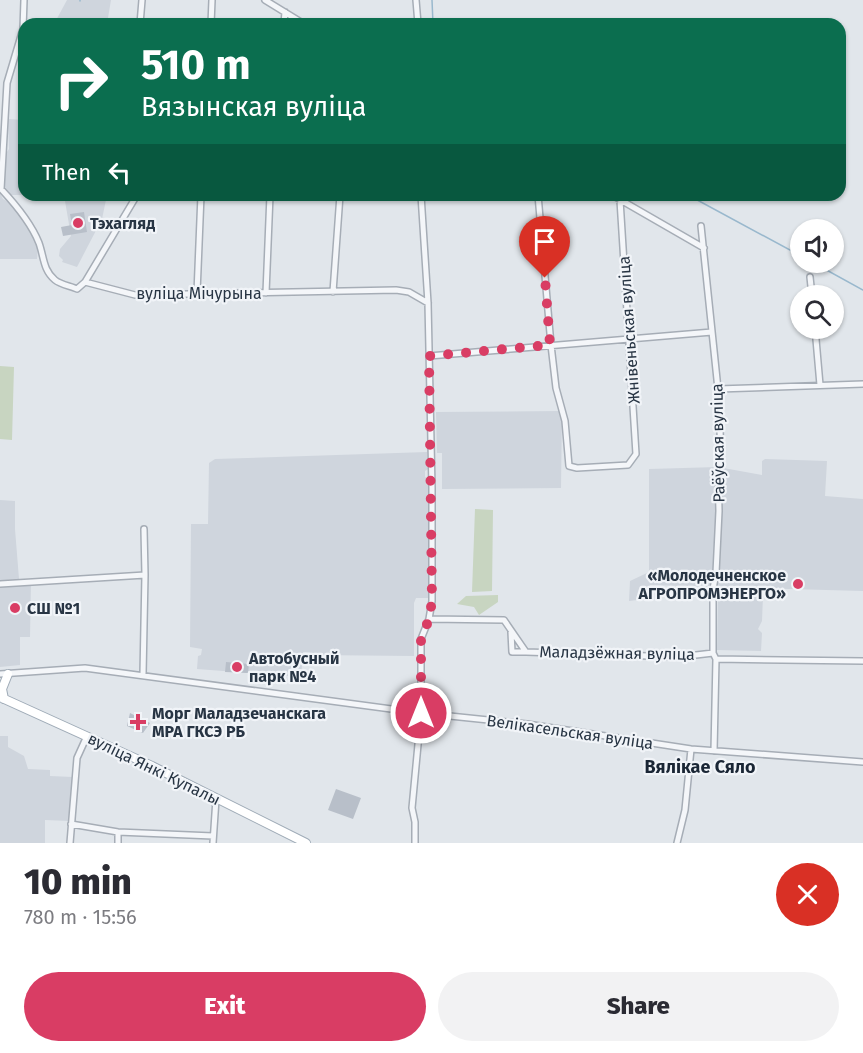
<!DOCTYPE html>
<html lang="en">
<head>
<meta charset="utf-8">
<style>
  body { margin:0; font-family:"Fira Sans",sans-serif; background:#f2f2f3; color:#2b2b33; height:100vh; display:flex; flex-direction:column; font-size:22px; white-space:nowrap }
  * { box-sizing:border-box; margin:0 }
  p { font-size:20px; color:#7c7c81 }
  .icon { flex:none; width:33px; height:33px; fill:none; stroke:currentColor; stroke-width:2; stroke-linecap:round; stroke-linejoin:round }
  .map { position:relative; height:843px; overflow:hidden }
  .details { display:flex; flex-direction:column; background:#fff; flex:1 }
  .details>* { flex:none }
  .hud { position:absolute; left:18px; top:18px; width:828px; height:183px; border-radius:18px; box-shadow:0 2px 4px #0004; background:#0b6e4f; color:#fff; overflow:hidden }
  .tools { position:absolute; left:790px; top:219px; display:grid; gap:12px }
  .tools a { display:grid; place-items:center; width:54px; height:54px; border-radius:50%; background:#fff; box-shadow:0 2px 4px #0004; font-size:30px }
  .pin { position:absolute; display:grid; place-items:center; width:51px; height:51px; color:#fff; margin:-62px -26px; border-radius:50% 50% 50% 0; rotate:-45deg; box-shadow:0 0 6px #0007 }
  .pin .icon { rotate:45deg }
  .me { position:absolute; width:66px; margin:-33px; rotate:0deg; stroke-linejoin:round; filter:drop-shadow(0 0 4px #0008) }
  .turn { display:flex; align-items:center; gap:21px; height:126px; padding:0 24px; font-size:27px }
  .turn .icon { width:78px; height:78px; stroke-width:2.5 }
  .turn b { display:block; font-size:42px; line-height:51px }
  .then { display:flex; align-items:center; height:57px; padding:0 24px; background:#0003; gap:12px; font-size:22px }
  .round { display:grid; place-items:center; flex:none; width:63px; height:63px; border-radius:32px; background:#f2f2f3 }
  .summary { display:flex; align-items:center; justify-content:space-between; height:102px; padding:0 24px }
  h1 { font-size:36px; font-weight:800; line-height:45px }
  .button { display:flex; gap:12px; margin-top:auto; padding:12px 24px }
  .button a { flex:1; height:69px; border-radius:36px; background:#d93d64; color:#fff; font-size:24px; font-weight:800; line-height:69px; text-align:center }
  .button a+a { background:#f2f2f3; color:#2b2b33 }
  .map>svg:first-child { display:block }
  .built { fill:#cfd5dd }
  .green { fill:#c8d5c1 }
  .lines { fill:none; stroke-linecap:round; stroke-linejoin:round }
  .stream { stroke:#99b8cd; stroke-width:1.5 }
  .building { fill:#b8bfc9 }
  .street-casing { stroke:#a6adb6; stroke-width:8 }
  .primary-casing { stroke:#9fabb7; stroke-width:10 }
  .street { stroke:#f4f6f9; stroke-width:5 }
  .primary { stroke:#fff; stroke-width:8 }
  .route { stroke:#d93d64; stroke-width:10; stroke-dasharray:0 18 }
  .poi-dot { fill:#d93d64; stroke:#f1f4f8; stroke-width:2 }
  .labels { text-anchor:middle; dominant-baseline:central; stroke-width:4.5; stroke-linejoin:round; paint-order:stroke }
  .poi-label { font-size:16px; font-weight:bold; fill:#283544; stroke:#f1f4f8; text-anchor:start }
  .street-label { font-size:16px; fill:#283544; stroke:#f1f4f8 }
  .neighbourhood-label { font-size:18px; font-weight:bold; fill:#1a2635; stroke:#f1f4f8 }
</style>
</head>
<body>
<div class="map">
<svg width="863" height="843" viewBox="0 0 863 843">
  <rect width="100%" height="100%" fill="#e1e6eb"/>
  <!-- built -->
  <path class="built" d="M67 0H111L107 24H54Z
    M8 119 24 120V195H11L4 186 5 155 9 149Z
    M0 193 3 199 12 204 25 224 38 246 37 259H0Z
    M47 195H107L102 219 77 267 62 262 63 260 59 256 60 249 71 236 65 201 56 196Z
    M562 411 561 488 442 489V453H437L436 412Z
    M427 452 428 469 425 471V477L429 479 428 598H416L414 603V656L313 655 309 652H303L301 677 197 669 198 656 201 655 202 649 190 647 191 524H208L209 463 215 459Z
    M765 459 827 461 825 496 863 499V591L650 585 645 599 629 601 630 581 649 572V469L718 467 762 475V461Z
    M0 500 15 501V529L19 579 31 580 30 637H20V665L0 667Z
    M718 592 761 593 763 595 762 621 758 629 762 633 761 651 717 650Z
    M0 736H8V747L24 756 28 769 50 770V776L73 777 70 821 45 820V843H0Z"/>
  <!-- green -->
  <path class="green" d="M0 366 14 367 12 440 0 439Z
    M475 509 493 510 492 591 472 592Z
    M498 595V602L479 615 474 607 457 604 466 596Z"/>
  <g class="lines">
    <!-- stream -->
    <path class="stream" d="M432 0 433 24
      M80 1V0
      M688 195 801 256
      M812 262 863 290"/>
  </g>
  <!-- building -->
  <path class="building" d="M84 212 87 232 63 236 61 227 72 225 70 214Z
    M226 662 249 664 248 673 225 672Z
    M130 713 150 723 143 733 127 726Z
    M336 789 361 798 353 819 328 810Z"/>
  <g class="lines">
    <!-- street casing -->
    <g class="street-casing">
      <path id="street" d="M24 0 23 29 7 83 1 189C16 205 31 223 39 243 44 257 43 270 55 280 61 285 71 286 77 289L85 282 137 195
        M265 0 304 24
        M416 0 418 24
        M140 24 142 0
        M211 24 212 0
        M284 24 285 12
        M538 195 551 345 556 388 565 421 569 466 577 468 628 465 636 454 620 200
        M612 195 704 248
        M701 226 718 389 721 452 718 472 719 511 716 573 713 589V653L716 659 714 751
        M810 277 812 296
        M85 282 135 295 396 290 409 292 428 303
        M333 292 340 195
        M197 293 201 195
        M266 293 270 195
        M815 328 820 385
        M429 356 712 332
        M718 389 863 384
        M144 529 145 575
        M0 584 145 575 143 674
        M429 619 504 620 526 652 679 657 713 653
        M511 632 512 652H526
        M716 659 863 661
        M0 674 85 668 421 713 527 724 691 749 863 762
        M71 824 118 832 213 836
        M70 843 77 758 87 736
        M118 843V832
        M213 843 216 799
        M415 843V822L412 808 421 713V639L429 619 432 601V488L428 303 421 195
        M677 843 685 810 691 749"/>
    </g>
    <!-- primary casing -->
    <g class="primary-casing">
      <path id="primary" d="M0 697 152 766 306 843
        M4 699 2 689 8 674"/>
    </g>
    <!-- street -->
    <use href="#street" class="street"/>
    <!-- primary -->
    <use href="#primary" class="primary"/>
  </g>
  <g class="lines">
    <!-- route -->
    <path class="route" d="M421 713V639L429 619 432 601 429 356 550 345 545 278"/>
  </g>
  <!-- markers -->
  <g class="poi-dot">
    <circle cx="78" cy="223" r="6"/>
    <circle cx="798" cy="584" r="6"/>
    <circle cx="15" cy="608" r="6"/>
    <circle cx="237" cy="667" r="6"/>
    <path d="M135 713h6v6h6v6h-6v6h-6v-6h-6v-6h6z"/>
  </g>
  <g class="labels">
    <!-- poi labels -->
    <g class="poi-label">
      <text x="90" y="223">Тэхагляд</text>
      <text x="786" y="575" text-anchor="end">«Молодечненское<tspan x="786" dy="18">АГРОПРОМЭНЕРГО»</tspan></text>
      <text x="27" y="608">СШ №1</text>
      <text x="249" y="658">Автобусный<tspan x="249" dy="18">парк №4</tspan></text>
      <text x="152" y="713">Морг Маладзечанскага<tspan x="152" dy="18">МРА ГКСЭ РБ</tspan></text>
    </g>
    <!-- street labels -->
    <g class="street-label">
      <text x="199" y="293">вуліца Мічурына</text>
      <text transform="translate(629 330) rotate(-94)">Жнівеньская вуліца</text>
      <text transform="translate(718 443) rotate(-91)">Раёўская вуліца</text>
      <text transform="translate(617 653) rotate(1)">Маладзёжная вуліца</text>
      <text transform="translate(570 732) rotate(8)">Велікасельская вуліца</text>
      <text transform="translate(154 769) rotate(26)">вуліца Янкі Купалы</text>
    </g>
    <!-- neighbourhood labels -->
    <g class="neighbourhood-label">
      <text x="700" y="767">Вялікае Сяло</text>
    </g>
  </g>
</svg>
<div class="tools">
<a><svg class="icon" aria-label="sound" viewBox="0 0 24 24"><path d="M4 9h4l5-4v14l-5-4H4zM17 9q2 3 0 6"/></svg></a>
<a><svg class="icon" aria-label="search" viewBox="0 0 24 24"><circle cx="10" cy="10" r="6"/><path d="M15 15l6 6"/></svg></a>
</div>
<div class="pin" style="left:545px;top:278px;background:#d93025"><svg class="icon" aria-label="arrive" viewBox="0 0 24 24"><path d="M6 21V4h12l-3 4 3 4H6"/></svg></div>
<svg class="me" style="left:421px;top:713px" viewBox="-20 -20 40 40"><circle r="17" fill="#d93d64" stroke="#fff" stroke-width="3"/><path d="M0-11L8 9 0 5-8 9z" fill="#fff"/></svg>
<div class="hud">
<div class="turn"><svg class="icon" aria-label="right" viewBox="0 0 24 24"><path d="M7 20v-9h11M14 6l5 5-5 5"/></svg><div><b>510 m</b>Вязынская вуліца</div></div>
<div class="then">Then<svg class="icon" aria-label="left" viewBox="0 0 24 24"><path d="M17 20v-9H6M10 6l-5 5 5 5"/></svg></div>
</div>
</div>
<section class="details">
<div class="summary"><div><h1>10 min</h1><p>780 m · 15:56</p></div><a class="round" style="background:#d93025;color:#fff"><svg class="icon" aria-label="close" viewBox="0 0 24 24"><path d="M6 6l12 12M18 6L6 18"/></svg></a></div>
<div class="button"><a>Exit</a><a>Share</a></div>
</section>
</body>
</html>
